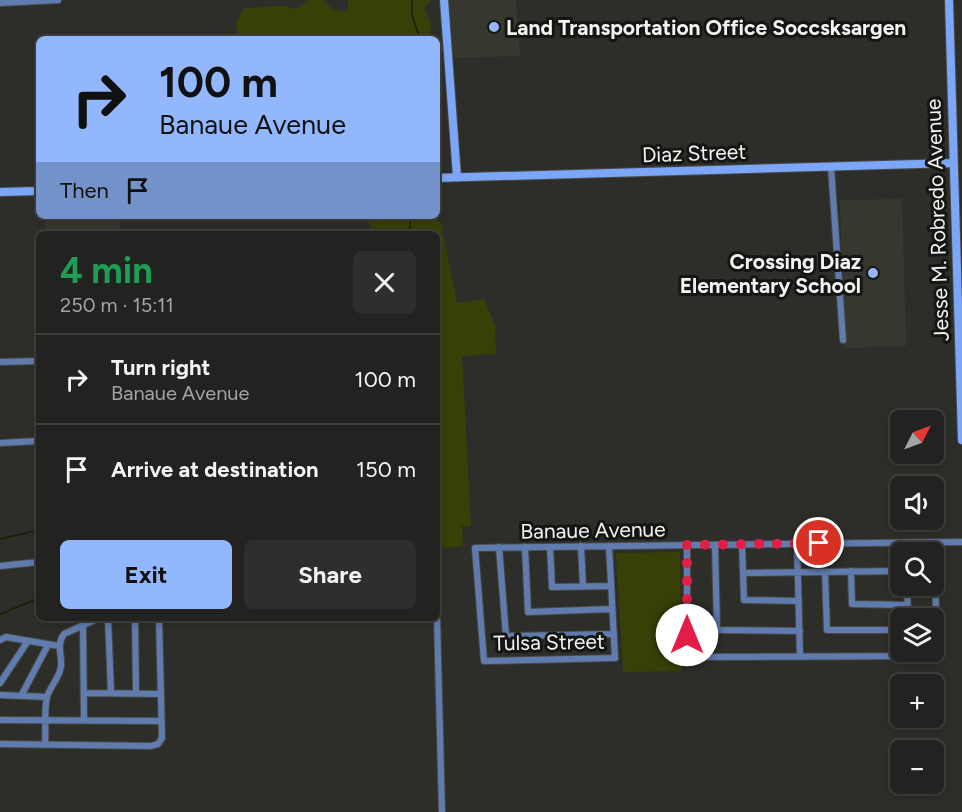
<!DOCTYPE html>
<html lang="en">
<head>
<meta charset="utf-8">
<style>
  body { margin:0; font-family:Figtree,sans-serif; background:#2e2f2d; color:#f1f3f6; height:100vh; display:flex; flex-direction:column; font-size:22px; white-space:nowrap }
  * { box-sizing:border-box; margin:0 }
  p { font-size:20px; color:#a2a4a5 }
  .icon { flex:none; width:33px; height:33px; fill:none; stroke:currentColor; stroke-width:2; stroke-linecap:round; stroke-linejoin:round }
  .map { position:relative; flex:1; overflow:hidden }
  .sheet { position:absolute; left:36px; top:231px; width:404px; height:390px; display:flex; flex-direction:column; background:#222220; border-radius:9px; box-shadow:0 3px 9px #0003,0 0 0 2px #3f3f3e }
  .sheet>* { flex:none }
  .top-card { position:absolute; left:36px; top:36px; width:404px; height:183px; border-radius:9px; box-shadow:0 3px 9px #0003,0 0 0 2px #3f3f3e; background:#92b7fd; color:#111; overflow:hidden }
  .needle { width:39px; rotate:48deg }
  .tools { position:absolute; left:890px; top:410px; display:grid; gap:12px }
  .tools a { display:grid; place-items:center; width:54px; height:54px; border-radius:9px; background:#222220; box-shadow:0 3px 9px #0003,0 0 0 2px #3f3f3e; font-size:30px }
  .pin { position:absolute; display:grid; place-items:center; width:51px; height:51px; color:#fff; margin:-26px; border:3px solid #fff; border-radius:50%; box-shadow:0 2px 6px #0007 }
  .me { position:absolute; width:66px; margin:-33px; rotate:0deg; stroke-linejoin:round; filter:drop-shadow(0 0 4px #0008) }
  .turn { display:flex; align-items:center; gap:21px; height:126px; padding:0 24px; font-size:27px }
  .turn .icon { width:78px; height:78px; stroke-width:2.5 }
  .turn b { display:block; font-size:42px; line-height:51px }
  .then { display:flex; align-items:center; height:57px; padding:0 24px; background:#0003; gap:12px; font-size:22px }
  .round { display:grid; place-items:center; flex:none; width:63px; height:63px; border-radius:9px; background:#2e2f2d }
  .summary { display:flex; align-items:center; justify-content:space-between; height:102px; padding:0 24px }
  h1 { font-size:36px; font-weight:700; line-height:45px; color:#1e9e55 }
  .cta { display:flex; gap:12px; margin-top:auto; padding:12px 24px }
  .cta a { flex:1; height:69px; border-radius:9px; background:#92b7fd; color:#111; font-size:24px; font-weight:700; line-height:69px; text-align:center }
  .cta a+a { background:#2e2f2d; color:#f1f3f6 }
  ul { padding:0; list-style:none }
  li { display:flex; align-items:center; gap:18px; height:90px; padding:0 24px; border-top:2px solid #3f3f3e }
  li div { flex:1 }
  li b { display:block; font-size:22px }
  li em { font-style:normal }
  .map>svg:first-child { display:block }
  .built { fill:#36382f }
  .green { fill:#384008 }
  .lines { fill:none; stroke-linecap:round; stroke-linejoin:round }
  .stream { stroke:#191e00; stroke-width:1.5 }
  .street-casing { stroke:#494a46; stroke-width:8 }
  .secondary-casing { stroke:#494a46; stroke-width:10 }
  .street { stroke:#607bae; stroke-width:6 }
  .secondary { stroke:#7ca6f8; stroke-width:8 }
  .route { stroke:#e11d48; stroke-width:10; stroke-dasharray:0 18 }
  .poi-dot { fill:#92b7fd; stroke:#151614; stroke-width:2 }
  .labels { text-anchor:middle; dominant-baseline:central; stroke-width:6; stroke-linejoin:round; paint-order:stroke }
  .poi-label { font-size:21px; font-weight:bold; fill:#f3f4f1; stroke:#151614; text-anchor:start }
  .street-label { font-size:21px; fill:#f3f4f1; stroke:#151614 }
</style>
</head>
<body>
<div class="map">
<svg width="962" height="812" viewBox="0 0 962 812">
  <rect width="100%" height="100%" fill="#2d2e2a"/>
  <!-- built -->
  <path class="built" d="M447 0H516L520 56 452 58Z
    M902 199 906 346 845 348 840 200Z
    M44 216H119L120 234H46Z"/>
  <!-- green -->
  <path class="green" d="M308 0H323L332 9 347 12 349 0H431L424 8 431 24 429 39H294C288 37 248 39 238 39L236 23 244 8 283 6 296 9Z
    M366 216H432L441 224 457 303 484 299 495 325 496 354 462 356 471 526H462L463 546 441 548 437 527 436 234H370L371 227Z
    M680 552 682 671 623 672 616 553Z"/>
  <g class="lines">
    <!-- stream -->
    <path class="stream" d="M412 0V15L420 39
      M408 234 410 229V216
      M0 539 39 530
      M0 614 39 598"/>
    <!-- street casing -->
    <g class="street-casing">
      <path id="street" d="M0 3 58 0
        M831 167 843 340
        M0 362 39 361
        M0 443 39 441
        M742 544 744 600 799 601
        M797 544 800 657
        M687 545V657L937 656 935 571H933
        M715 545 717 630 800 631
        M581 546 583 586
        M609 546 615 658 484 661 475 548C637 546 800 543 962 542
        M499 547 506 636 614 634
        M525 547 528 612 612 609
        M550 547 552 587 611 586
        M0 566 39 562
        M851 571 852 604 907 605
        M825 572 827 630H900
        M743 573 900 571
        M436 579 442 812
        M907 585 908 618
        M108 618 111 693
        M135 618 136 693
        M83 627 84 720
        M0 640 6 637 59 646
        M0 683 28 641
        M85 693 161 694
        M0 695 47 697
        M21 696 48 645
        M0 720 161 721
        M0 744 151 746 158 744 162 738 159 618
        M45 744C46 732 44 707 47 697 50 686 60 678 61 666 62 654 56 645 64 634L99 618"/>
    </g>
    <!-- secondary casing -->
    <g class="secondary-casing">
      <path id="secondary" d="M444 0 457 177
        M949 0 962 440
        M436 178 953 163
        M0 192 39 191"/>
    </g>
    <!-- street -->
    <use href="#street" class="street"/>
    <!-- secondary -->
    <use href="#secondary" class="secondary"/>
  </g>
  <g class="lines">
    <!-- route -->
    <path class="route" d="M687 635V545L819 543"/>
  </g>
  <!-- markers -->
  <g class="poi-dot">
    <circle cx="494" cy="27" r="6"/>
    <circle cx="873" cy="273" r="6"/>
  </g>
  <g class="labels">
    <!-- poi labels -->
    <g class="poi-label">
      <text x="506" y="27">Land Transportation Office Soccsksargen</text>
      <text x="861" y="261" text-anchor="end">Crossing Diaz<tspan x="861" dy="24">Elementary School</tspan></text>
    </g>
    <!-- street labels -->
    <g class="street-label">
      <text transform="translate(694 153) rotate(-2)">Diaz Street</text>
      <text transform="translate(937 220) rotate(-92)">Jesse M. Robredo Avenue</text>
      <text transform="translate(593 530) rotate(-1)">Banaue Avenue</text>
      <text transform="translate(549 642) rotate(-1)">Tulsa Street</text>
    </g>
  </g>
</svg>
<div class="tools">
<a><svg class="needle" viewBox="-14 -14 28 28"><path d="M0-13l5 13h-10z" fill="#e53935"/><path d="M0 13l5-13h-10z" fill="#a2a4a5"/></svg></a>
<a><svg class="icon" aria-label="sound" viewBox="0 0 24 24"><path d="M4 9h4l5-4v14l-5-4H4zM17 9q2 3 0 6"/></svg></a>
<a><svg class="icon" aria-label="search" viewBox="0 0 24 24"><circle cx="10" cy="10" r="6"/><path d="M15 15l6 6"/></svg></a>
<a><svg class="icon" aria-label="layers" viewBox="0 0 24 24"><path d="M12 4l9 5-9 5-9-5zM3 14l9 5 9-5"/></svg></a>
<a>+</a>
<a>−</a>
</div>
<div class="pin" style="left:819px;top:543px;background:#d93025"><svg class="icon" aria-label="arrive" viewBox="0 0 24 24"><path d="M6 21V4h12l-3 4 3 4H6"/></svg></div>
<svg class="me" style="left:687px;top:635px" viewBox="-20 -20 40 40"><circle r="19" fill="#fff"/><path d="M0-13L10 11 0 6-10 11z" fill="#e11d48"/></svg>
<div class="top-card">
<div class="turn"><svg class="icon" aria-label="right" viewBox="0 0 24 24"><path d="M7 20v-9h11M14 6l5 5-5 5"/></svg><div><b>100 m</b>Banaue Avenue</div></div>
<div class="then">Then<svg class="icon" aria-label="arrive" viewBox="0 0 24 24"><path d="M6 21V4h12l-3 4 3 4H6"/></svg></div>
</div>
<section class="sheet">
<div class="summary"><div><h1>4 min</h1><p>250 m · 15:11</p></div><a class="round"><svg class="icon" aria-label="close" viewBox="0 0 24 24"><path d="M6 6l12 12M18 6L6 18"/></svg></a></div>
<ul>
<li><svg class="icon" aria-label="right" viewBox="0 0 24 24"><path d="M7 20v-9h11M14 6l5 5-5 5"/></svg><div><b>Turn right</b><p>Banaue Avenue</p></div><em>100 m</em></li>
<li><svg class="icon" aria-label="arrive" viewBox="0 0 24 24"><path d="M6 21V4h12l-3 4 3 4H6"/></svg><div><b>Arrive at destination</b></div><em>150 m</em></li>
</ul>
<div class="cta"><a>Exit</a><a>Share</a></div>
</section>
</div>
</body>
</html>
